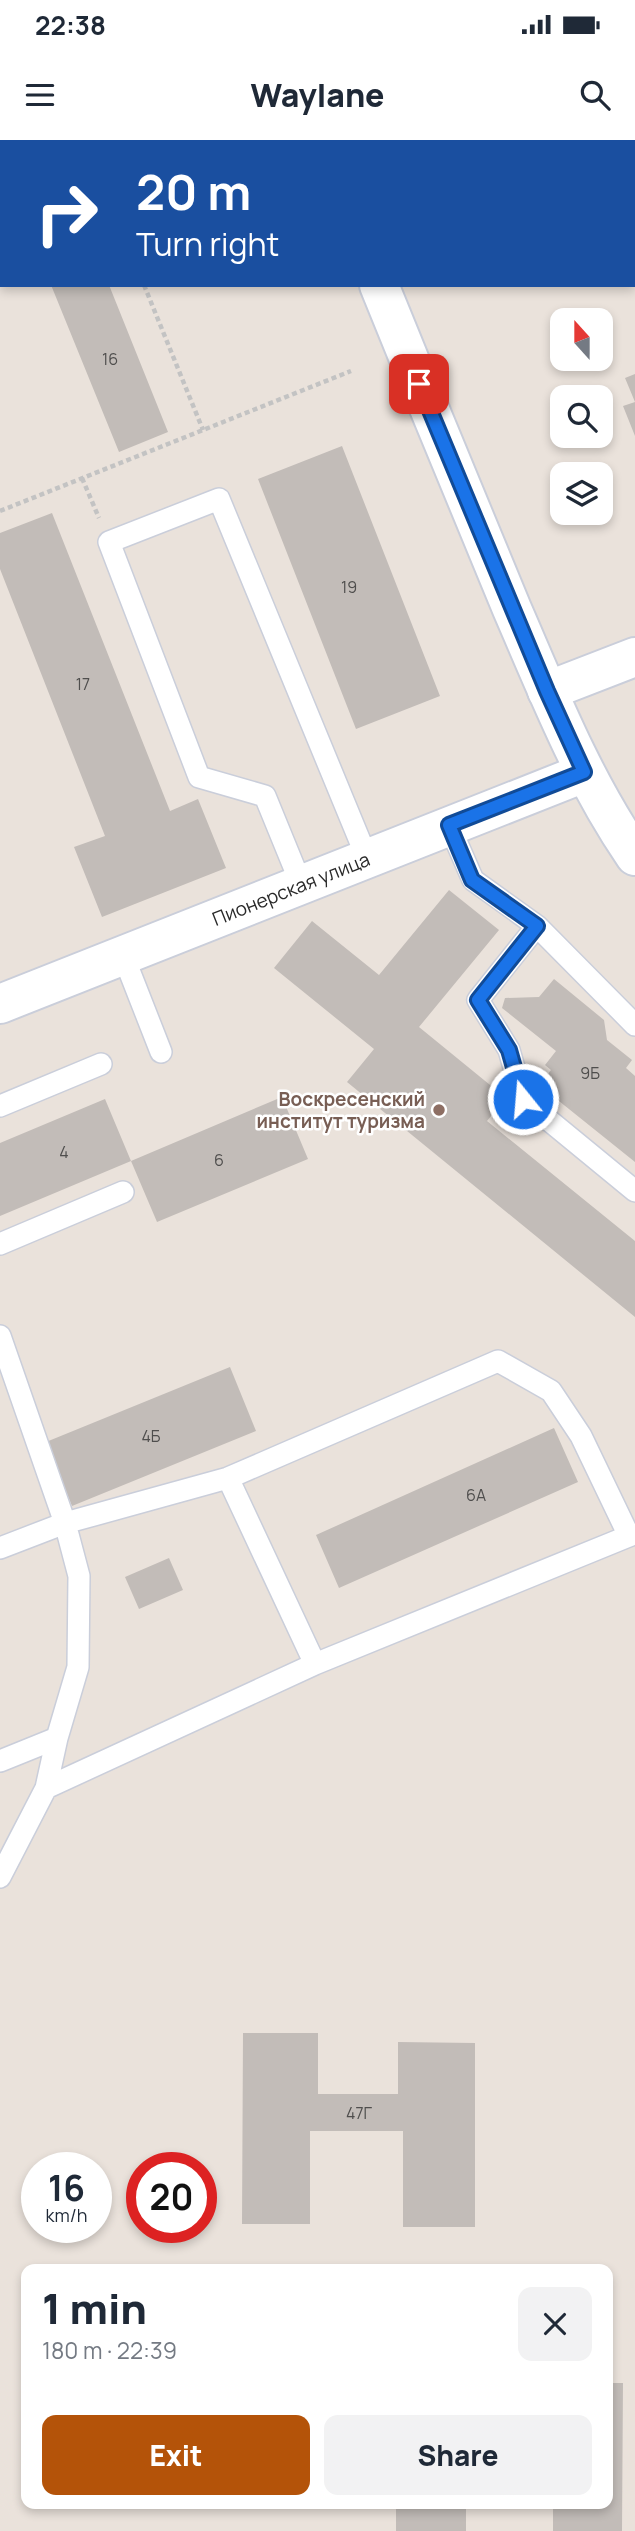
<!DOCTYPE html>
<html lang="en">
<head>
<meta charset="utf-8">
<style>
  body { margin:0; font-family:Manrope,sans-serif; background:#f2f2f3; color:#1f2937; height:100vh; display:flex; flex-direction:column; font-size:26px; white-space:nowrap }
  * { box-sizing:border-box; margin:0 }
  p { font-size:23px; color:#747a83 }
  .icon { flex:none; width:38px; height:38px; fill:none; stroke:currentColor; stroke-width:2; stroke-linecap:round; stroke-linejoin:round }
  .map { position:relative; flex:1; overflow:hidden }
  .side { position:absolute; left:21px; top:2124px; width:592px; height:245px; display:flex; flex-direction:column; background:#fff; border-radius:14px; box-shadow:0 4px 10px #0003 }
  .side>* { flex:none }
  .guide { position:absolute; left:0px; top:0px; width:635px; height:147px; box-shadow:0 4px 10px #0003; background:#1a4fa0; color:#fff; overflow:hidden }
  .needle { width:46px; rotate:339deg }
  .tools { position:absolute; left:550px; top:168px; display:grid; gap:14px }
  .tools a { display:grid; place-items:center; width:63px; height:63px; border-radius:14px; background:#fff; box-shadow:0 4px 10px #0003; font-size:35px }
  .speed { position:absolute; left:21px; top:2012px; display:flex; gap:14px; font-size:35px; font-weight:700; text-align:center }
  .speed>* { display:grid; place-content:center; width:91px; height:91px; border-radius:50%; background:#fff; box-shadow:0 4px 10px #0003; line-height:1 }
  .speed small { font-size:18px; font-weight:400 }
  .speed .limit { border:10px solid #d22; background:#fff; color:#111 }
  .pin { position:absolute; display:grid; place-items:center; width:60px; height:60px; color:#fff; margin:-30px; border-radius:14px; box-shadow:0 4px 10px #0006 }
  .me { position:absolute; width:77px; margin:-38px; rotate:343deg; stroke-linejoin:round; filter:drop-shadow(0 0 5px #0008) }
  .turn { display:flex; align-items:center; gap:24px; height:147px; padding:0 21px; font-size:32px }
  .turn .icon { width:91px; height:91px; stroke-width:2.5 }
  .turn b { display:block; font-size:49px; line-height:60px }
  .round { display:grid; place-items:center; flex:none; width:74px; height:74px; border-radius:14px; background:#f2f2f3 }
  .overview { display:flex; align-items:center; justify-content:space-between; height:119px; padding:0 21px }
  h1 { font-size:42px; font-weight:800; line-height:52px }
  .cta { display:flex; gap:14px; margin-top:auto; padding:14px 21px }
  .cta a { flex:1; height:80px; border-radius:14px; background:#b45309; color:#fff; font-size:28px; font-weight:800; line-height:80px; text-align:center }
  .cta a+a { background:#f2f2f3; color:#1f2937 }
  .status { display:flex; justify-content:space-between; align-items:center; height:49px; padding:0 35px; background:#fff; direction:ltr }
  .status svg { height:19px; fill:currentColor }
  header { display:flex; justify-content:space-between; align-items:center; height:91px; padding:0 21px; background:#fff; font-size:32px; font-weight:800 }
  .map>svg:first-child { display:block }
  .building { fill:#c2bcb8 }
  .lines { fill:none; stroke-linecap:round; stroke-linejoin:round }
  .lane-casing { stroke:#caceda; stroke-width:24 }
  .street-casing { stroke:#caceda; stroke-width:42 }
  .secondary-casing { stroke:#caceda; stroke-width:42 }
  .path { stroke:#c3c3c3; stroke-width:4.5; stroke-dasharray:5 3.5; stroke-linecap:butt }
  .lane { stroke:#fff; stroke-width:21 }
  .street { stroke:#fff; stroke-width:38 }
  .secondary { stroke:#fff; stroke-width:38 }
  .route-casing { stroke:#114b97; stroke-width:18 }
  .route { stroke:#1a73e8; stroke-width:12 }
  .education-dot { fill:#8d6e63; stroke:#fff; stroke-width:2.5 }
  .labels { text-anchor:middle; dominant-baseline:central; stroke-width:5; stroke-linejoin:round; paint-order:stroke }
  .number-label { font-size:16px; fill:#4f4e4d }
  .street-label { font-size:19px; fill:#292929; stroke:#fff }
  .education-label { font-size:19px; font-weight:bold; fill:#785e54; stroke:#fff; text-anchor:end }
</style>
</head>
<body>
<div class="status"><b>22:38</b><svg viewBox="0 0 49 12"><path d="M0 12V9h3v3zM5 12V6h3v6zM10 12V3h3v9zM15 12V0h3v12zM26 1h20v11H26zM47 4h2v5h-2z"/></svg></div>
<header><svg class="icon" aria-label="menu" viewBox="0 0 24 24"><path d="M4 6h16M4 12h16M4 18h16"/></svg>Waylane<svg class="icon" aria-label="search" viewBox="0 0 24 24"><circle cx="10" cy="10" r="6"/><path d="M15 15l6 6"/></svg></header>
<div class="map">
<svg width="635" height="2391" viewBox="0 0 635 2391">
  <rect width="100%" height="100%" fill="#eae2db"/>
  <!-- building -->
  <path class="building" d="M51 145H109L168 292 119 312Z
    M635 234V296L623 266 635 262 625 238Z
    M342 306 440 556 356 589 258 339Z
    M52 373 170 671 198 659 226 728 102 777 74 707 105 696 0 429V393Z
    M449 750 499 790 419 887 506 958 487 981 635 1101V1177L347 942 374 909 274 828 312 781 379 835Z
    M554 839 604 880 607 900 632 920 626 928 635 936V1022L539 945 551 930 545 925 556 911 502 868 505 858 539 857Z
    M282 957 308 1019 157 1082 131 1021Z
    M105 959 131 1021 0 1076V1003Z
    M230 1227 256 1291 72 1366 46 1302Z
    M554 1288 578 1342 339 1448 316 1395Z
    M169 1418 183 1450 139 1469 125 1437Z
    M243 1893H318V1954H398V1902L475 1903V2087H403V1991H310V2084H242Z
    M607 2243H623L622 2391H553V2364H607Z
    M396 2364H466V2391H396Z"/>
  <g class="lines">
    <!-- lane casing -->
    <g class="lane-casing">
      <path id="lane" d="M449 685 473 740 537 786 635 885
        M301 744 265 656 199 637 109 402 219 359 367 718
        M537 786 478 860 509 910 523 959 635 1051
        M123 815 161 912
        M0 966 101 924
        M0 1104 123 1052
        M0 1196 65 1383 79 1436 78 1527 57 1598 46 1648 0 1737
        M228 1338 315 1524
        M0 1408 65 1383 228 1338 498 1221 551 1251 581 1296 629 1396 315 1524 46 1648
        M0 1621 57 1598"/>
    </g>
    <!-- street casing -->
    <g class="street-casing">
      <g id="street">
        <path d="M547 551 635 517"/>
        <path id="s1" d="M0 864 584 633"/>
      </g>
    </g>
    <!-- secondary casing -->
    <g class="secondary-casing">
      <path id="secondary" d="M320 0V2
        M379 145C423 253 467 362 512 469 549 554 582 639 635 716"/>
    </g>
    <!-- path -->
    <path class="path" d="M85 0V2
      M144 145 203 290
      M82 338 99 378
      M0 371 351 231"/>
    <!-- lane -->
    <use href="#lane" class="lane"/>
    <!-- street -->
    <use href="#street" class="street"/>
    <!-- secondary -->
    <use href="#secondary" class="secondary"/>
  </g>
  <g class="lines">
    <!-- route casing -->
    <g class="route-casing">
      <path id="route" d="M419 244 547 551 584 632 449 685 472 740 537 786 478 860 509 910 523 959"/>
    </g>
    <!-- route -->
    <use href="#route" class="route"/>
  </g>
  <!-- markers -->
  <circle class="education-dot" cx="439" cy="970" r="7"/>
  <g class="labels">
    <!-- number labels -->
    <g class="number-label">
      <text x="110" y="219">16</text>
      <text x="349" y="447">19</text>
      <text x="83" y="544">17</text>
      <text x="590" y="933">9Б</text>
      <text x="64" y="1012">4</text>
      <text x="219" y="1020">6</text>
      <text x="151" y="1296">4Б</text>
      <text x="476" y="1355">6А</text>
      <text x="359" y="1973">47Г</text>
    </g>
    <!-- street labels -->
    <g class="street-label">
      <text stroke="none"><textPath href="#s1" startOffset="313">Пионерская улица</textPath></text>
    </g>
    <!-- education labels -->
    <g class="education-label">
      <text x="425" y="959">Воскресенский<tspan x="425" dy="22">институт туризма</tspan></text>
    </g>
  </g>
</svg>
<div class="tools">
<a><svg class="needle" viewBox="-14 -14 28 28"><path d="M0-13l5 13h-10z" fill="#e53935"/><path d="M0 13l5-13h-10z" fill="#747a83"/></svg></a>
<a><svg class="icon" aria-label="search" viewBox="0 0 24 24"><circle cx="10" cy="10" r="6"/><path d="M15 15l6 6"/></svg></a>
<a><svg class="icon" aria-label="layers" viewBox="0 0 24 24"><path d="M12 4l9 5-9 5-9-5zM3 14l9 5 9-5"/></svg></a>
</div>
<div class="speed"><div>16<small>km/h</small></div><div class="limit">20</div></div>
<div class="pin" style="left:419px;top:244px;background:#d93025"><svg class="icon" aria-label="arrive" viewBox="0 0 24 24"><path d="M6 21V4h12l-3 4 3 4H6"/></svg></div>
<svg class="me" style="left:523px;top:959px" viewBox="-20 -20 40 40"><circle r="17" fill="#1a73e8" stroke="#fff" stroke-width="3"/><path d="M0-11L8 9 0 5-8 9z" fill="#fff"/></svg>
<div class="guide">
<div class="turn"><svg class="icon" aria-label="right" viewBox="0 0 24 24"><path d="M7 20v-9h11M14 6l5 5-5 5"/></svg><div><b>20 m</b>Turn right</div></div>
</div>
<section class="side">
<div class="overview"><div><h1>1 min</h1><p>180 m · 22:39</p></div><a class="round"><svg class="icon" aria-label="close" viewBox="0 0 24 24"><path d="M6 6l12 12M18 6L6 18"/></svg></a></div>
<div class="cta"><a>Exit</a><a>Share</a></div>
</section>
</div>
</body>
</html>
